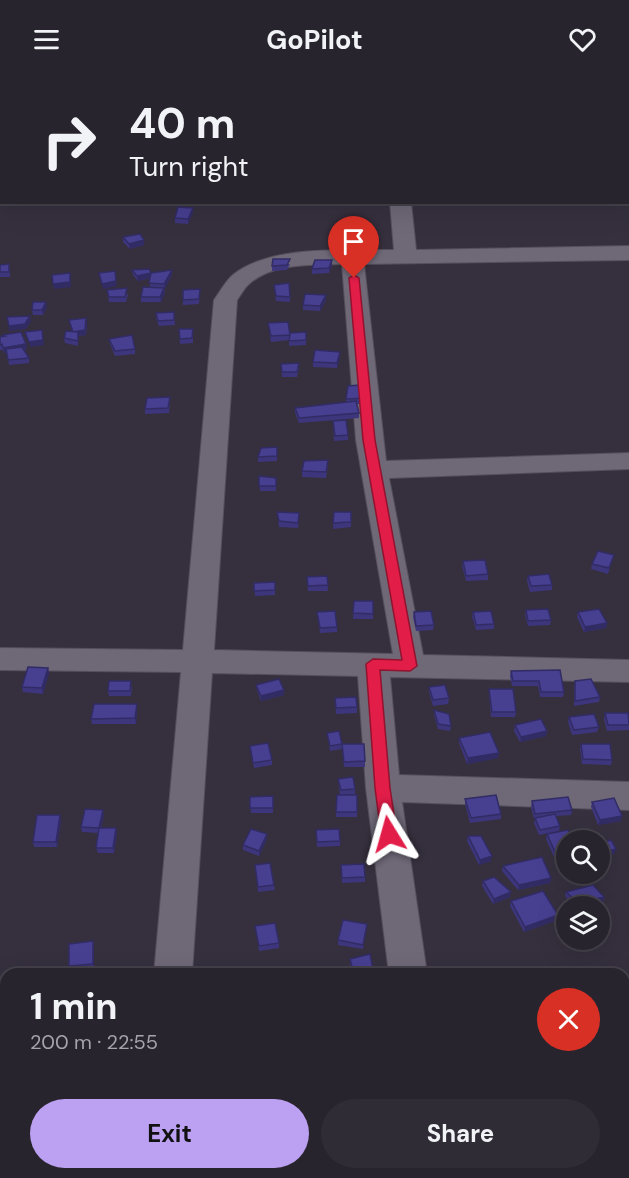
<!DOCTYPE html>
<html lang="en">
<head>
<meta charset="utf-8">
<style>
  body { margin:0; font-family:"DM Sans",sans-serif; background:#302c36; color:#f1f3f6; height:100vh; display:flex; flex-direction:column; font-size:22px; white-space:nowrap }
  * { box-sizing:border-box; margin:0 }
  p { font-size:20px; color:#a5a4aa }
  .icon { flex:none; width:33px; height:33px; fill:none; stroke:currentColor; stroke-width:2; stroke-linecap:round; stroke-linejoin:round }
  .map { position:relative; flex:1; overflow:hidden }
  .panel { position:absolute; left:0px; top:890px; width:630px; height:212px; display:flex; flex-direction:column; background:#28242e; border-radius:18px 18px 0 0; box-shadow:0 6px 24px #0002,0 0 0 2px #44414a }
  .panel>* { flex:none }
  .hud { position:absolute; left:0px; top:0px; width:630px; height:126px; box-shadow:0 6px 24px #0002,0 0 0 2px #44414a; background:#28242e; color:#f1f3f6; overflow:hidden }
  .controls { position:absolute; left:556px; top:752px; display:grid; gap:12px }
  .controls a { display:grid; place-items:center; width:54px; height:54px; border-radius:50%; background:#28242e; box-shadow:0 6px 24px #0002,0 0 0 2px #44414a; font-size:30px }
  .pin { position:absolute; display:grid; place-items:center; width:51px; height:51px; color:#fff; margin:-62px -26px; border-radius:50% 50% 50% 0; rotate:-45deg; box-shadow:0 0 6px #0007 }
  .pin .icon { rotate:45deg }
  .me { position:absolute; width:66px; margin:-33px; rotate:352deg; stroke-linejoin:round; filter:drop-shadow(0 0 4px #0008) }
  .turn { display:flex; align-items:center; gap:21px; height:126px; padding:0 30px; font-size:27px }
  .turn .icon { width:78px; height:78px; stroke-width:2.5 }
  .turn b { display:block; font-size:42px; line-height:51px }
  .round { display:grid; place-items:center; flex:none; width:63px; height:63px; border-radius:32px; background:#302c36 }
  .overview { display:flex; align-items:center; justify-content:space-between; height:102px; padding:0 30px }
  h1 { font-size:36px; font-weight:700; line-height:45px }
  .cta { display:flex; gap:12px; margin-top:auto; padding:12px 30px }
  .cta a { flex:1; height:69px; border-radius:36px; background:#bca0f2; color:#111; font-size:24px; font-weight:700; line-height:69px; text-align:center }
  .cta a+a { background:#302c36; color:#f1f3f6 }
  header { display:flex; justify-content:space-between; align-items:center; height:78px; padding:0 30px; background:#28242e; font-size:27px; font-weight:700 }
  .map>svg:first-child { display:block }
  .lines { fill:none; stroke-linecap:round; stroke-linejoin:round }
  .minor-casing { stroke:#554f5b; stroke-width:2 }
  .minor { fill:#6e6877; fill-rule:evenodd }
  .wall { fill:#3d367c }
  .shaded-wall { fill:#322c65 }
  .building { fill:#473f90; stroke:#322c65; stroke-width:1.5 }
  .route { fill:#e11d48; stroke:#92132f; stroke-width:1.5 }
</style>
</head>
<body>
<header><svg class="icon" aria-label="menu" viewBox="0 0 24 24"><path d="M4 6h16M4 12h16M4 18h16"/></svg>GoPilot<svg class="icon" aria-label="heart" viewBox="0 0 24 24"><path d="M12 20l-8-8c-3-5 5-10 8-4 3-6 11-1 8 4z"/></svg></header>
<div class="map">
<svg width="629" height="1100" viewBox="0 0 629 1100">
  <rect width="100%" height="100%" fill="#36303e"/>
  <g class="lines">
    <!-- minor casing -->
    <g class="minor-casing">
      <path id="minor" d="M368 0H386V2H368Z
        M628 7H629V19H628Z
        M628 69H629V81H628Z
        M390 124H411L416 172 629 168V182L364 186 386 383 629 375V391L389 400 423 577 629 582V604L390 599 399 697 629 704V732L402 724 427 896H389L366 710 358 598 212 595 192 896H154L181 594 0 592V570L183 572 214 222C220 214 226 202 234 196 274 166 347 173 394 172ZM342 186 356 362 393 576 214 572 237 222C241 217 244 210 249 206 272 185 312 187 342 186Z
        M624 991H629V1029H624Z
        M135 1095H177V1100H135Z"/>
    </g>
    <!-- minor -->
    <use href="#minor" class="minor"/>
  </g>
  <!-- wall -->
  <path class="wall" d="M193 135 188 146 175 145V140Z
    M123 159 144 167 130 171 123 164Z
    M332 182V187L329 195 312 196V191Z
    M290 186 287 192 272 193V188Z
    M0 187 10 191V199H0Z
    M132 192 172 197 164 211 165 215 161 224H141V219L150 209V200L138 203 133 197Z
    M289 205 290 224 276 223 274 207Z
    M200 211 199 226 183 227V222Z
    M107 212 128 216 126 224H109Z
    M326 217V222L320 233 303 232V227Z
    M47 229 43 237H33L32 232Z
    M174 234 175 247 159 248 156 240V235Z
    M86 240 87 245 86 257 78 258V268L65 265 64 260 72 253 69 242Z
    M268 245 290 257 306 254V267L289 268V262L271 264Z
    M179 251H193V265L180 266Z
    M2 257 26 266 27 271 24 272 29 280V285L9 287 7 274 4 275 3 272H0V259H2Z
    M109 261 135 271V276L115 278 110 266Z
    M340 274V279L337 290 313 289V284Z
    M299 285V290L297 299H282L281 286Z
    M348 308 366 320V326H356L359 335V340L299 345 295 335V330L346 324Z
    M170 319V324L169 335 145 336V331Z
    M333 343 348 357V362L334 363Z
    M277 369V383L258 384V379Z
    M328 388 326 400 302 399V393Z
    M259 398 276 400V413H260Z
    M277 434 299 435 298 450 279 449Z
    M334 434H351V449L333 451Z
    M614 477 608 496 591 491 592 486Z
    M463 483 488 496V502L466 503 462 488Z
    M327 498 328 513H308L307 499Z
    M528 498 552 507V512L530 514 527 503Z
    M275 504V517L255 518 254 505Z
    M354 523H373V541H353Z
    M526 532 551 542 550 547 528 548 525 537Z
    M317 534 337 549V554L320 555Z
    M414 534 434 547 433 552 416 553 413 539Z
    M473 534 494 546V551L476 552 472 539Z
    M578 534 607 545 606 550 584 554 577 539Z
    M48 590 49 595 43 616 23 614 22 609Z
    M560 592 564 614 563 619H540L538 608H512L510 598 511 593Z
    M575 603 600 619 599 624 574 628V608Z
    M256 607 284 612V617L261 623 257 612Z
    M132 608 131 618H109L108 613Z
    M429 609 449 620 448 626 433 628 429 614Z
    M489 611 516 634 515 639H491L489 616Z
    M335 620 357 629V635L336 636Z
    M137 626V631L136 646H92L91 641Z
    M434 632 451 648 450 653 438 651 434 637Z
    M605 635 629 639V652L607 653 604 641Z
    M569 639 599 649 597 654 572 657 568 644Z
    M515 647 547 653 546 658 520 664 514 653Z
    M327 655 365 683V689H344L342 671 330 673Z
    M459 660 498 680 467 686 459 665Z
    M581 666 612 682 611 687 582 686 580 671Z
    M250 668 272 682V687L254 690Z
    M338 701 355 711V716L344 717H357V739H336L337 717H340Z
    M273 718V735H251L250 719Z
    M465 721 501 736V741L470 745 465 726Z
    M532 723 572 732 571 737 556 738 560 748 559 753 539 757 534 745 535 741H534L531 729Z
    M592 724 621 743 598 747 591 729Z
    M60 737 61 743 57 769H34L33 764Z
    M104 737 101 750H116L117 755 114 775H98L96 770 98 755 82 754 81 749Z
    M316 752 340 763V768L317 769Z
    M568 752 554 779 546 761 547 756Z
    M468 758 491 783 479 787 467 763Z
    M267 761 259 778 243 772V767Z
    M560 783 567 795H587L586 798 568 804 558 788Z
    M255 787 274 807 275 812 258 814Z
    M341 787 365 799V804L342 805Z
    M503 788 551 800 550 805 518 812 502 793Z
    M483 803 510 819 493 826 482 808Z
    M566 814 604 819 603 824 586 828H574L565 818Z
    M511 823 557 842 524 854 510 828Z
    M367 846 363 871 338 867V862Z
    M255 848 279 865V870L259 873Z
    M93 863 94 868V891L70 893 69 888Z
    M350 881 374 896H352L350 886Z
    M6 970V994L0 993V972Z
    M624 1046 629 1059V1081L624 1082Z
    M601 1095H624L629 1100H602Z"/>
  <!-- shaded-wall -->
  <path class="shaded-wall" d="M193 130V135L188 146V141Z
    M144 162V167L130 171 129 166Z
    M332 182V187L329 195V190Z
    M172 192V197L165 211 164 206Z
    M70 195 71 209 54 211 53 206Z
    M151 195 152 200 138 203 137 198Z
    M116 203 117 208 103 211 102 206Z
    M164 210 165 215 161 224 160 219Z
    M326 217V222L320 233V228Z
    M46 224 47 229 43 237 42 232Z
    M30 238 31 243 26 251 9 253V248Z
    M86 240 87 245 86 257 78 258V268V263L73 254Z
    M42 252 44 267 30 269 29 264Z
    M26 266 27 271 4 275 3 270Z
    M340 274V279L337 290V285Z
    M607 545 606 550 584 554 585 549Z
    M48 590 49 595 43 616 42 610Z
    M284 612V617L261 623V618Z
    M137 626V631L136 646 135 640Z
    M547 653 546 658 520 664 521 659Z
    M499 675 498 680 467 686 468 680Z
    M103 732 104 737 100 755 99 750Z
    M60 737 61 743 57 769 56 764Z
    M622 738 621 743 598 747 600 742Z
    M116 750 117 755 114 775 113 770Z
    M267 756V761L259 778V773Z
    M616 771 614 776 600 780V775Z
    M567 772V776L554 779 555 774Z
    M492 778 491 783 479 787 480 782Z
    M582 795H587L586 798 568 804 569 800Z
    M551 800 550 805 518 812 519 807Z
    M511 814 510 819 493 826 494 821Z
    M604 819 603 824 586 828H577L578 825Z
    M558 837 557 842 524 854 525 849Z
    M93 863 94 868V891L93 886Z"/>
  <!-- building -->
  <path class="building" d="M2 86V94L0 95V87Z
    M0 109H2V115L0 118Z
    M178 129 193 130 188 141 175 140Z
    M140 156 144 162 129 166 123 159Z
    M273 181H290L287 187 272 188Z
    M315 182H332L329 190 312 191Z
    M9 186V194H0V187Z
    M149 191 151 195 137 198 132 192Z
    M172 192 164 206 149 205 151 195Z
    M115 193 116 203 102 206 99 195Z
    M70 195V204L53 206 52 197Z
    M289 205 290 219 276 218 274 207Z
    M143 209 164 210 160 219H141Z
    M127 210 125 219H109L107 212Z
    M200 211 199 221 183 222V212Z
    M305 216 326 217 320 228 303 227Z
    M33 224H46L42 232H32Z
    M174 234V242L158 243 156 235Z
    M30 238 25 246 9 248 7 239Z
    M86 240 85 252 73 254 69 242Z
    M288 244 290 257V255L306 254V262L289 263 290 257 271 258 268 245Z
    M179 251H193L192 260 180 261Z
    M42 252 43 262 29 264 25 254Z
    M66 253 78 254V263L64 260Z
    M21 254 26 266 3 270 2 266 0 267V259L5 258 2 257Z
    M132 257 135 271 115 273 109 261Z
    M22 269 29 280 8 282 6 271Z
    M315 272 340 274 337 285 313 284Z
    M299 285 297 294H282L281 286Z
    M360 307 366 320 346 321 348 308Z
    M170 319 168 330 145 331 147 320Z
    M356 323 359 335 299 340 295 330Z
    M346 342 348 357 335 358 333 343Z
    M277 369V378L258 379 261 370Z
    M328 382 326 394 302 393 304 383Z
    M259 398 276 400V408H259Z
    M277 434 299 435 298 445 279 443Z
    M334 434H351V444L333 445Z
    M598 473 614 477 609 490 592 486Z
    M485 482 488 496 466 498 463 483Z
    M549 496 552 507 531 508 528 498Z
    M327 498 328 507 308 508 307 499Z
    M275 504V512L254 513V505Z
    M354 523H373V536L353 535Z
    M548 531 551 542 528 543 526 532Z
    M599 531 607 545 585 549 578 534Z
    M335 533 337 549 320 550 317 534Z
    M431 533 434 547 416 548 414 534Z
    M491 533 494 546 476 547 473 534Z
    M28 589 48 590 42 610 22 609Z
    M560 592 564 614H541L539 603H513L511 593Z
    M279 601 284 612 261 618 256 607Z
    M591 601 600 619 575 623V603Z
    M109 603H131L130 613H108Z
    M445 607 449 620 433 622 429 609Z
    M489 611H513L516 634H492Z
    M356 619 357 629 336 630 335 620Z
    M94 626H137L135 640 91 641Z
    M434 632 449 636 451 648 438 646Z
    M605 635H628L629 647H608Z
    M594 636 599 649 574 652 569 639Z
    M541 641 547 653 521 659 515 647Z
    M339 653 342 666 330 668 327 655Z
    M490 654 499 675 468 680 459 660Z
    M268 665 272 682 253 685 250 668Z
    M342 666H364L365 683 344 684Z
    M581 666H610L612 682 583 681Z
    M353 699 355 711 341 712 338 701Z
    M337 717H357V734H336Z
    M496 717 501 736 471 740 465 721Z
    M273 718V730H250V719Z
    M568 719 572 732 535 736 532 723Z
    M614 720 622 738 600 742 592 724Z
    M85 731 103 732 99 750 81 749Z
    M555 736 560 748 540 752 535 740Z
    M37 737H60L56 764H33Z
    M99 750H116L113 770H96Z
    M251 751 267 756 259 773 243 767Z
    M339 751 340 763 317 764 316 752Z
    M568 752 572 762H567V772L555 774 547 756Z
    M468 758H481L492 778 480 782Z
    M611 762 616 771 600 775V765Z
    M542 779 551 800 519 807 503 788Z
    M567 781V795H582L569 800 560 783Z
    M270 785 274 807 258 809 255 787Z
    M364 786 365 799 342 800 341 787Z
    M494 799 511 814 494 821 483 803Z
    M593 807 604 819 578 825 566 814Z
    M543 813 558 837 525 849 511 823Z
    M343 842 367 846 363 867 338 862Z
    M275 845 279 865 259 868 255 848Z
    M93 863V886L69 888V866Z
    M370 876 374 896H354L350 881Z
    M54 892V896H35V893Z
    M1 969 6 970V990L0 988V972Z
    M624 1046H626L629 1059V1077H624Z
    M629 1086V1100H605L604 1095H624V1087Z
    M469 1095H487L494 1097V1100H469Z
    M499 1097 517 1100H499Z"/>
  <!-- route -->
  <path class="route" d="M354 197 359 200 375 362 417 588 410 593 380 592 390 710 397 756 395 761 389 763 384 761 381 756 375 710 366 586 373 581 402 582 363 362 349 200Z"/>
</svg>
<div class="controls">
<a><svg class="icon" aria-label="search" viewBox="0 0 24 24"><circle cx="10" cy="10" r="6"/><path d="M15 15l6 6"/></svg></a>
<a><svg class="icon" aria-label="layers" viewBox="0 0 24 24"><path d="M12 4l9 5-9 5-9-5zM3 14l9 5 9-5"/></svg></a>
</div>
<div class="pin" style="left:354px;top:200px;background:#d93025"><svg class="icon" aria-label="arrive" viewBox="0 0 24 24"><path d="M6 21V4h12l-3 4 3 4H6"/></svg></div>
<svg class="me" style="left:389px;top:756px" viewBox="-20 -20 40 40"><path d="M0-17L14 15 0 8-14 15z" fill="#e11d48" stroke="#fff" stroke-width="4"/></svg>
<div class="hud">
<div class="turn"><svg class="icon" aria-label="right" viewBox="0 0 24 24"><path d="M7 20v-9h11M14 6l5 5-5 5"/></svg><div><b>40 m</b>Turn right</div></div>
</div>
<section class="panel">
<div class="overview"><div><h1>1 min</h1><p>200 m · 22:55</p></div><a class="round" style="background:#d93025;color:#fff"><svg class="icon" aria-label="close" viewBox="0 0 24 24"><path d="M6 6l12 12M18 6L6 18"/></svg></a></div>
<div class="cta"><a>Exit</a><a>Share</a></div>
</section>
</div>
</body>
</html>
